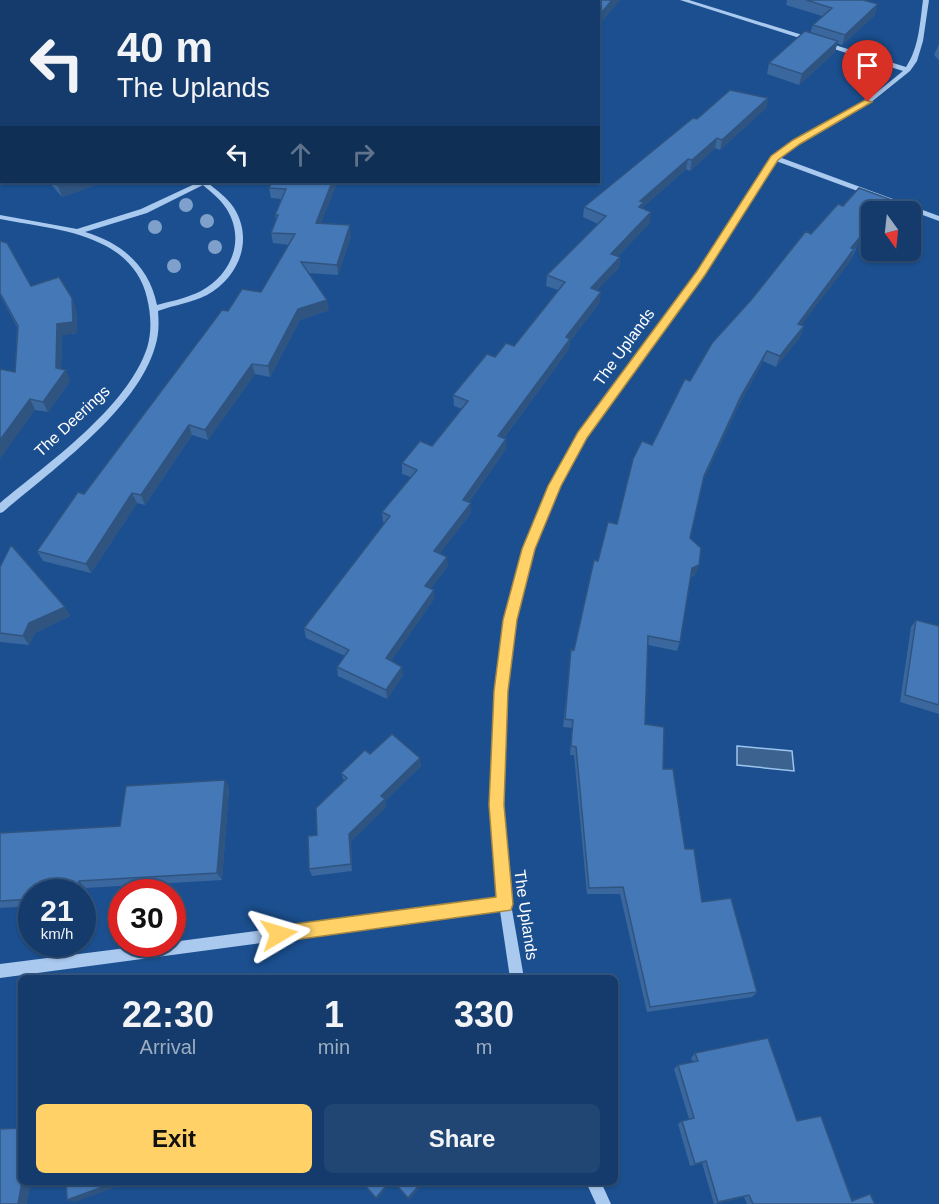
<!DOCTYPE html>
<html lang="en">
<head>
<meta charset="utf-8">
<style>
  body { margin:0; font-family:Arial,sans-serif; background:#214673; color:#f1f3f6; height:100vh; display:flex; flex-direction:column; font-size:22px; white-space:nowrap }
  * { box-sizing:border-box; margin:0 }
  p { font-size:20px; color:#9dadc1 }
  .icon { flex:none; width:33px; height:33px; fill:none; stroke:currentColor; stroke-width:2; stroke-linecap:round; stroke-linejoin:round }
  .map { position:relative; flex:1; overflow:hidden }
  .side { position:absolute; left:18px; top:975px; width:600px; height:210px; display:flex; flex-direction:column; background:#143b6b; border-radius:9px; box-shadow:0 2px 4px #0004,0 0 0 2px #33557e }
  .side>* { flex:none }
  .hud { position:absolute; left:0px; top:0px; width:600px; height:183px; box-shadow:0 2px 4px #0004,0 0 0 2px #33557e; background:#143b6b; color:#f1f3f6; overflow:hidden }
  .needle { width:39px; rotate:165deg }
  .tools { position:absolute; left:861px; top:201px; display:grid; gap:12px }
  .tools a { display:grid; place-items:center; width:60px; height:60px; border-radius:9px; background:#143b6b; box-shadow:0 2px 4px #0004,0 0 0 2px #33557e; font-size:30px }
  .speed { position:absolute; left:18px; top:879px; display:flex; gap:12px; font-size:30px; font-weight:700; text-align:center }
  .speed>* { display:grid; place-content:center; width:78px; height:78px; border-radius:50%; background:#143b6b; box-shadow:0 2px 4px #0004,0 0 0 2px #33557e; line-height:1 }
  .speed small { font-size:15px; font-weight:400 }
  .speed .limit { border:9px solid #d22; background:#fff; color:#111 }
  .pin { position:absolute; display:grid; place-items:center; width:51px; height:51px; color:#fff; margin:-62px -26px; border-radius:50% 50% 50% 0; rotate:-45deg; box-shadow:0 0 6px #0007 }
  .pin .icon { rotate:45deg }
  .me { position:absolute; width:66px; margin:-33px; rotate:83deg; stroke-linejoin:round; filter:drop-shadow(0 0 4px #0008) }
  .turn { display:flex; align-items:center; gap:21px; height:126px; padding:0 18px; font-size:27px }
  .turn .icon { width:78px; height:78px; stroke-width:2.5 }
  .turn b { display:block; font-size:42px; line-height:51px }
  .lanes { display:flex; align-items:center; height:57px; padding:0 18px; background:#0003; justify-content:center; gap:30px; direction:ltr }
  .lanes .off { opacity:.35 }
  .eta { display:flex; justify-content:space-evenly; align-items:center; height:102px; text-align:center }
  .eta b { font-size:36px; font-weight:700; line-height:42px }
  .button { display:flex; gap:12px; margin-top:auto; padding:12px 18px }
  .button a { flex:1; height:69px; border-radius:9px; background:#ffd166; color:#111; font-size:24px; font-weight:700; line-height:69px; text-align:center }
  .button a+a { background:#214673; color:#f1f3f6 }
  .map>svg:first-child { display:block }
  .water { fill:#3c6290; stroke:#9cc4f0; stroke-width:1.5 }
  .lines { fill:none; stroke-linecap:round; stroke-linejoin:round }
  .path { stroke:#a9c9ee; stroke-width:2; stroke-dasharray:2 3; stroke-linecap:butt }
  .minor { fill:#a9c9ee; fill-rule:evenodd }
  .tree { fill:#7ea0ca }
  .wall { fill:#3a679d }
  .shaded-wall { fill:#305480 }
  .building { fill:#4478b7; stroke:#305480; stroke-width:1.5 }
  .route { fill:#ffd166; stroke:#a68842; stroke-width:1.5 }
  .labels { text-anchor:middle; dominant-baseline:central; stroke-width:6; stroke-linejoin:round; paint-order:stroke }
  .street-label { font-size:16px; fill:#fff; stroke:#1b4f8f }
</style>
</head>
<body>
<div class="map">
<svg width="939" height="1204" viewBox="0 0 939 1204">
  <rect width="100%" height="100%" fill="#1b4f8f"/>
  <!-- water -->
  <path class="water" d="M737 746 792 751 794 771 737 765Z"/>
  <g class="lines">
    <!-- path -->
    <path class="path" d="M0 184 4 182"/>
    <!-- minor -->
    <path class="minor" d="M487 0H493L485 2Z
      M680 0H689L906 67C919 48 920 22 923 0H929L923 41 917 61 910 71 870 103 798 143 779 157 939 216V221L776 161 704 275 587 437 560 486 533 549 515 620 507 691 502 805 511 904 524 978H510L500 911 0 978V964L158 944H172V942L498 899 490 805 495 691 505 620 523 549 550 486 580 433 698 272 771 156 794 141 866 101 903 71Z
      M199 182H207C216 190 227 197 234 208 254 240 239 277 207 295 191 303 174 305 158 311 159 323 159 335 155 347 137 410 52 470 3 512L0 513V503C47 464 127 408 147 348 152 332 151 314 147 298 142 275 127 257 106 246 74 229 36 226 0 219V215L77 229 141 209ZM203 185C211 192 220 199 226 208 246 239 232 274 201 291 187 298 172 301 157 305 149 266 122 243 85 232L147 213Z
      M586 1182H601L611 1204H596Z"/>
  </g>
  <!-- trees -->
  <g class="tree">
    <circle cx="186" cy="205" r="7"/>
    <circle cx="207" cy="221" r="7"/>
    <circle cx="155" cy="227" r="7"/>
    <circle cx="215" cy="247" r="7"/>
    <circle cx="174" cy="266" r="7"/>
  </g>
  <!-- wall -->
  <path class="wall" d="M522 0H620L601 22 598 21V2Z
    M787 0H863L875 15 842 45 837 43 835 52 799 85 767 74 769 63 810 33 813 25 822 16 786 5Z
    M939 44V60L934 55Z
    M0 98H2V146H0Z
    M768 98 766 108 720 150 715 148 690 171 686 169 643 207V209L650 223 618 256 620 257 619 268 597 290 600 302 570 341 569 349 504 438 506 439V449L469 502 471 513 440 553 448 566 431 588 434 599 391 661 403 675 387 699 338 676 337 667 345 656 306 638 304 628 385 523 383 522 382 512 411 477 402 474V463L432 446 462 409 454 406 453 395 495 357 514 346 558 290 546 286 547 275 598 224 583 217 584 207 697 119Z
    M49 182H104L62 197Z
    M337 182 321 223 351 236 338 275 308 273 329 310 300 320 270 377 255 374 208 440 192 435 145 505 137 503 91 573 43 561 37 551 84 494 228 311 261 292 289 245 273 243 271 233 276 220 275 215 281 199 271 198 269 188Z
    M892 200 886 212H872L851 260 801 325 804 326 800 337 776 367 763 361 738 407 702 483 690 538 696 574 691 577 680 642 677 651 648 645 645 724 663 769 685 849 702 902 757 992 752 997 647 1012 620 894H587L574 755H570L572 728 563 727 571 649 574 650 598 561 617 524 652 445 690 381 811 234 843 206Z
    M0 241 31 286 76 309 77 333 62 335 61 369 70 381 48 412 35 410 15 372 17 327 0 295Z
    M0 567 65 607 70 616 35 633 29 645 0 642V643Z
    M916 620 939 626V714L900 702 911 627Z
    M370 754 421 766 385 801 386 807 351 841 352 871 312 876 309 869 317 835 344 781 341 773Z
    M225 780 229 788 222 880 86 888 83 903 82 892H32V906L0 908V833L120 826Z
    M695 1053 797 1121 852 1200 870 1194 875 1204H747L744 1197 714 1204 702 1163 690 1166 678 1124 682 1121 689 1119 674 1069 678 1065 693 1062 691 1058Z"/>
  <!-- shaded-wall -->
  <path class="shaded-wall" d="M429 0H445L442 2H427Z
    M612 0H620L601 22 602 12Z
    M878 4 875 15 842 45 845 35Z
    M838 41 835 52 799 85 802 74Z
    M768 98 766 108 720 150 722 140Z
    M717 138 715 148 690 171 692 160Z
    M688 159 686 169 643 207 642 213 637 218 640 201Z
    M71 182H104L62 197 58 186Z
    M332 182H338L317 233 316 223Z
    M892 200 886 212H882Z
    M651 212 650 223 610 264 611 254Z
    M872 223V229L854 250 851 260 794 335 798 324 851 248Z
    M350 225 351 236 338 275 337 265Z
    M620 257 619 268 589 299 591 288Z
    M601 292 600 302 570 341 569 349 498 446V436L566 337Z
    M72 298 76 309 77 333 62 335 61 377 66 370 70 381 48 412 43 402 56 368 57 324Z
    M327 300 329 310 300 320 270 377 268 366 298 309Z
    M804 326 800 337 776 367 780 356Z
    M767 351 763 361 738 407 701 486 704 476 741 396Z
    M252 364 255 374 208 440 205 430Z
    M30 399 35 410 0 459V440Z
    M189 425 192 435 145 505 141 495Z
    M506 439V449L463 510V500Z
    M132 493 137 503 91 573 86 564Z
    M471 503V513L435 560 434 551Z
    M447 557 448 566 426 595 425 586Z
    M699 565 696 574 689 577 692 568Z
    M434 590V599L387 667 386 658Z
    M65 607 70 616 35 633 29 645 23 636 29 623Z
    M402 667 403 675 387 699 386 690Z
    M420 758 421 766 385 801 386 807 351 841 352 871 351 864 349 834 381 796Z
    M225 780 229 788 222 880 217 873Z
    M79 881 86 888 83 903 82 892H77Z
    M22 1182H31L27 1204H18Z
    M116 1182H129L75 1202 67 1200Z
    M389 1182H392L377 1199 376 1198Z
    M422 1182H425L409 1200 408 1198Z"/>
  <!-- building -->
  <path class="building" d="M218 0H429L427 2H222Z
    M522 0H612L602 12 598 10V2H521Z
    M806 0H863L878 4 845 35 813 25 832 8Z
    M805 31 838 41 802 74 769 63Z
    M730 90 768 98 722 140 717 138 692 160 688 159 640 201 644 202 639 207 651 212 611 254 620 257 591 288 601 292 566 337 570 339 498 436 506 439 463 500 471 503 434 551 447 557 425 586 434 590 386 658 402 667 386 690 337 667 349 650 304 628 390 516 382 512 417 470 402 463 420 441 432 446 468 401 453 395 487 354 495 357 506 343 514 346 565 282 547 275 606 216 584 207 693 118 697 119Z
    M0 98H2V137H0Z
    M54 182H71L58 186Z
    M272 182H332L316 223 350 225 337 265 301 262 327 300 298 309 268 366 252 364 205 430 189 425 141 495 132 493 86 564 37 551 78 492 84 494 222 310 228 311 242 289 261 292 295 234 271 233 278 215H275L286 189 269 188Z
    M859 188 892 200 882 212H872V223L851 248 854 249 798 324 804 326 787 347 780 356 767 351 741 396 704 476 690 538 701 548 699 565 692 568 680 642 648 636 645 724 664 727 663 769H673L685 849H694L702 902 731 898 757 992 650 1007 623 887 589 888 576 747 571 746 573 720 565 719 571 649 574 650 594 560 598 561 608 522 617 524 633 459 642 441 652 445 685 379 690 381 712 343 751 300 806 231 811 234 838 204 843 206Z
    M0 241 7 243 31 286 59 277 72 298 73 322 57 324 56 368 66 370 43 402 30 399 0 440V371L1 369 15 372 18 326 0 293Z
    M11 545 65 607 29 623 23 636 0 633V567Z
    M916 620 939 626V705L905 695Z
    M392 734 420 758 381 796 385 799 349 834 351 864 309 869 308 836 317 835 316 808 347 778 341 773 365 750 370 754Z
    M225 780 217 873 79 881 77 892H32V899L0 901V833L120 826 126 786Z
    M768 1038 797 1121 821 1116 852 1201 870 1194 875 1204H753L749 1195 718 1202 706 1161 695 1164 682 1121 694 1118 678 1065 698 1061 695 1053Z
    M21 1128V1182H22L18 1204H0V1129Z
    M66 1182H116L67 1200Z
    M362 1182H389L376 1198Z
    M394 1182H422L408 1198Z"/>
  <!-- route -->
  <path class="route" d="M865 100 872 102 800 144 778 160 705 275 587 438 561 486 535 549 517 620 508 691 504 805 513 904 511 910 279 942 273 940 270 934 273 928 279 926 496 897 489 805 494 691 503 620 522 549 548 486 578 432 697 271 771 156 793 140Z"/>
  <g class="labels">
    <!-- street labels -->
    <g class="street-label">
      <text transform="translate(624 347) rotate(-54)">The Uplands</text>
      <text transform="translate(72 421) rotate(-43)">The Deerings</text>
      <text transform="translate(526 915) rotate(82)">The Uplands</text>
    </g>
  </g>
</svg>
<div class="tools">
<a><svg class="needle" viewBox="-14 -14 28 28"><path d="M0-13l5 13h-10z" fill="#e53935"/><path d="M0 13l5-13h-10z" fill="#9dadc1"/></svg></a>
</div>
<div class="speed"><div>21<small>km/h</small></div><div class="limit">30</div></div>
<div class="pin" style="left:868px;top:102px;background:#d93025"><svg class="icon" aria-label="arrive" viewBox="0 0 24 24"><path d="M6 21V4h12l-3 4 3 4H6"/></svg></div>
<svg class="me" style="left:279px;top:934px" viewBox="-20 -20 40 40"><path d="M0-17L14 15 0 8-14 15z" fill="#ffd166" stroke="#fff" stroke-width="4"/></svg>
<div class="hud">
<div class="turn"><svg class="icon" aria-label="left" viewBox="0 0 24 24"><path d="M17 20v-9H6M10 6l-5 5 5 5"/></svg><div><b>40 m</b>The Uplands</div></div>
<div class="lanes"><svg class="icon" aria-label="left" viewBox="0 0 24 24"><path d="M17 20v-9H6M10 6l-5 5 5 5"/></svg><svg class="icon off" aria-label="ahead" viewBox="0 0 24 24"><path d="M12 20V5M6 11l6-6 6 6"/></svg><svg class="icon off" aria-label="right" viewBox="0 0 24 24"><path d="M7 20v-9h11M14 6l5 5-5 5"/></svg></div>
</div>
<section class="side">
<div class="eta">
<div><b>22:30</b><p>Arrival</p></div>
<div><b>1</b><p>min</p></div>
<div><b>330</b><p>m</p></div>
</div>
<div class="button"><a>Exit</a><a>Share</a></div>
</section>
</div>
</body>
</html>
